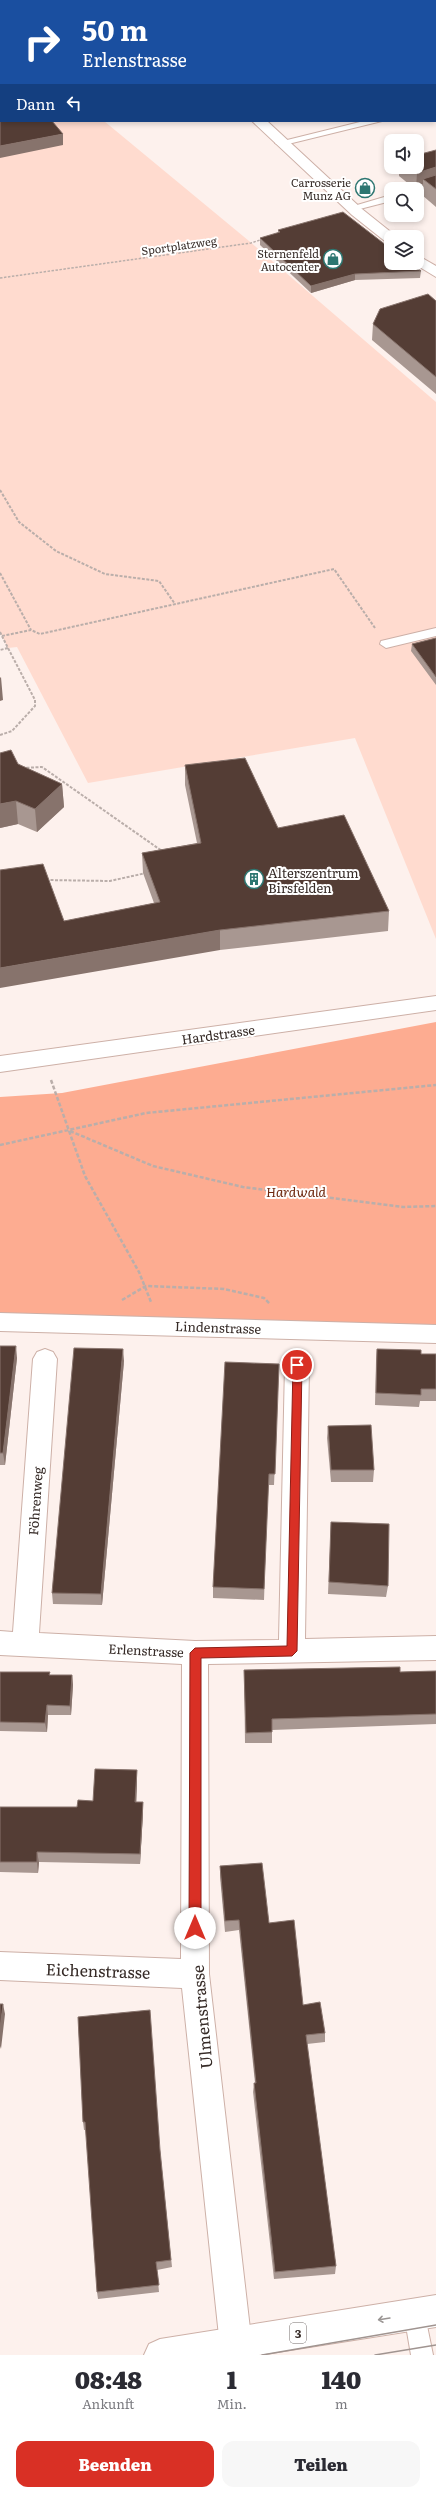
<!DOCTYPE html>
<html lang="de">
<head>
<meta charset="utf-8">
<style>
  body { margin:0; font-family:Literata,serif; background:#f7f7f7; color:#2b2b33; height:100vh; display:flex; flex-direction:column; font-size:15px; white-space:nowrap }
  * { box-sizing:border-box; margin:0 }
  p { font-size:13px; color:#7c7c81 }
  .icon { flex:none; width:22px; height:22px; fill:none; stroke:currentColor; stroke-width:2; stroke-linecap:round; stroke-linejoin:round }
  .map { position:relative; height:2355px; overflow:hidden }
  .panel { display:flex; flex-direction:column; background:#fff; flex:1 }
  .panel>* { flex:none }
  .hud { position:absolute; left:0px; top:0px; width:436px; height:122px; box-shadow:0 2px 6px #0003; background:#1a4fa0; color:#fff; overflow:hidden }
  .fabs { position:absolute; left:384px; top:134px; display:grid; gap:8px }
  .fabs a { display:grid; place-items:center; width:40px; height:40px; border-radius:8px; background:#fff; box-shadow:0 2px 6px #0003; font-size:20px }
  .pin { position:absolute; display:grid; place-items:center; width:34px; height:34px; color:#fff; margin:-17px; border:2px solid #fff; border-radius:50%; box-shadow:0 1px 4px #0007 }
  .me { position:absolute; width:44px; margin:-22px; rotate:0deg; stroke-linejoin:round; filter:drop-shadow(0 0 3px #0008) }
  .turn { display:flex; align-items:center; gap:14px; height:84px; padding:0 16px; font-size:18px }
  .turn .icon { width:52px; height:52px; stroke-width:2.5 }
  .turn b { display:block; font-size:28px; line-height:34px }
  .then { display:flex; align-items:center; height:38px; padding:0 16px; background:#0003; gap:8px; font-size:15px }
  .eta { display:flex; justify-content:space-evenly; align-items:center; height:68px; text-align:center }
  .eta b { font-size:24px; font-weight:800; line-height:28px }
  .primary-button { display:flex; gap:8px; margin-top:auto; padding:8px 16px }
  .primary-button a { flex:1; height:46px; border-radius:12px; background:#d93025; color:#fff; font-size:16px; font-weight:800; line-height:46px; text-align:center }
  .primary-button a+a { background:#f7f7f7; color:#2b2b33 }
  .map>svg:first-child { display:block }
  .green { fill:#ffdbcf }
  .forest { fill:#fdac91 }
  .lines { fill:none; stroke-linecap:round; stroke-linejoin:round }
  .service-casing { stroke:#cdb0a7; stroke-width:2 }
  .minor-casing { stroke:#cdb0a7; stroke-width:2 }
  .tertiary-casing { stroke:#cdb0a7; stroke-width:2 }
  .primary-casing { stroke:#cdb0a7; stroke-width:2 }
  .path-far2 { stroke:#baaeaa; stroke-width:1.5; stroke-dasharray:2.5 1.5; stroke-linecap:butt }
  .path-far1 { stroke:#baaeaa; stroke-width:2; stroke-dasharray:3 1.5; stroke-linecap:butt }
  .path { stroke:#baaeaa; stroke-width:2.5; stroke-dasharray:4 2; stroke-linecap:butt }
  .service { fill:#fff; fill-rule:evenodd }
  .minor { fill:#fff; fill-rule:evenodd }
  .tertiary { fill:#fff; fill-rule:evenodd }
  .primary { fill:#fff; fill-rule:evenodd }
  .tram { stroke:#a09490; stroke-width:1.5 }
  .wall { fill:#a89791 }
  .shaded-wall { fill:#87736c }
  .building { fill:#543d35; stroke:#87736c }
  .oneway { stroke:#9a9593 }
  .route { fill:#d93025; stroke:#8d1f18 }
  .labels { text-anchor:middle; dominant-baseline:central; stroke-width:4; stroke-linejoin:round; paint-order:stroke }
  .far-poi-label { font-size:11px; fill:#362b27; stroke:#fff; text-anchor:end }
  .far-street-label { font-size:11px; fill:#362b27; stroke:#fff }
  .shield { fill:#fff; stroke:#726b68; stroke-width:1 }
  .shield-label { font-size:12px; font-weight:bold; fill:#362b27 }
  .poi-label { font-size:13px; fill:#362b27; stroke:#fff; text-anchor:start }
  .street-label { font-size:13px; fill:#362b27; stroke:#fff }
  .park-label { font-size:13px; font-style:italic; fill:#6e280e; stroke:#fff }
  .near-street-label { font-size:16px; fill:#362b27; stroke:#fff }
</style>
</head>
<body>
<div class="map">
<svg width="436" height="2355" viewBox="0 0 436 2355">
  <rect width="100%" height="100%" fill="#fdf1ed"/>
  <!-- green -->
  <path class="green" d="M0 0H124L125 1H1V38Z
    M0 116 1 121H104L249 241 436 402V939L355 738 88 783 17 647 8 648 0 632Z"/>
  <!-- forest -->
  <path class="forest" d="M436 1022V1334L0 1322V1097L62 1093Z"/>
  <g class="lines">
    <!-- service casing -->
    <g class="service-casing">
      <path id="service" d="M435 104H436L435 111Z
        M364 121H382L280 146 275 143Z
        M436 184V190L417 195V189Z
        M391 195V201L352 211 347 208Z
        M436 628V636L386 648 380 644 381 641Z
        M415 2303 423 2306 433 2355H411L404 2314 407 2306Z"/>
    </g>
    <!-- minor casing -->
    <g class="minor-casing">
      <path id="minor" d="M0 105H1V113H0Z
        M0 1313 436 1325V1343L0 1331Z
        M45 1349 53 1352 57 1359 39 1633 195 1641 279 1640 285 1365 289 1358 297 1355 305 1358 309 1365 305 1639 436 1636V1660L208 1664 209 1974 253 2355H221L182 1988 0 1980V1952L181 1959 182 1664 0 1655V1631L13 1632 33 1359 37 1352Z"/>
    </g>
    <!-- tertiary casing -->
    <g class="tertiary-casing">
      <path id="tertiary" d="M138 0H151V1H138Z
        M252 121H267L362 209 397 237H391V243L386 242 352 215Z
        M417 255 436 266V277L413 263H417Z
        M436 996V1010L0 1072V1056Z"/>
    </g>
    <!-- primary casing -->
    <g class="primary-casing">
      <path id="primary" d="M436 2295V2327L259 2355H144L149 2344 160 2339Z"/>
    </g>
    <!-- path-far2 -->
    <path class="path-far2" d="M0 278 251 243 263 239"/>
    <!-- path-far1 -->
    <path class="path-far1" d="M0 490 19 522 56 551 105 574 159 581 175 604
      M0 573 31 630
      M0 632 8 648 0 650
      M2 636 31 630 40 634 334 569 375 628
      M0 735 12 731 35 706V700L8 648
      M22 768 42 767 162 851
      M46 880 110 881 146 873"/>
    <!-- path -->
    <path class="path" d="M51 1080 85 1176 139 1272 151 1302
      M70 1131 153 1166 243 1187 403 1207 436 1206
      M0 1145 146 1113 436 1085
      M122 1300 146 1286 224 1289 264 1298 270 1304"/>
    <!-- service -->
    <use href="#service" class="service"/>
    <!-- minor -->
    <use href="#minor" class="minor"/>
    <!-- tertiary -->
    <use href="#tertiary" class="tertiary"/>
    <!-- primary -->
    <use href="#primary" class="primary"/>
    <!-- tram -->
    <path class="tram" d="M262 2355 436 2325
      M375 2355 436 2345"/>
  </g>
  <!-- wall -->
  <path class="wall" d="M189 0H436V59L435 58V1H189Z
    M436 150V207L422 195 423 187 417 189H415L399 176V167H417Z
    M278 230 421 271 420 278 355 280 311 293 260 245V238L278 233Z
    M436 301V394L372 340 373 324Z
    M436 638V685L411 651 412 644Z
    M18 764 62 784 64 807 37 832 18 824 0 828Z
    M185 765 278 828 389 911 388 931 220 950 64 921 154 903 143 873 142 853 197 843 185 785Z
    M0 1346 17 1358 5 1465H0Z
    M377 1349 421 1354H436V1401H420L419 1407 375 1405 376 1361Z
    M124 1361 102 1605 53 1604 52 1593Z
    M279 1364 274 1485H268L264 1600 213 1598V1587Z
    M328 1426 374 1470 373 1482H331L327 1438Z
    M331 1522 388 1586 386 1597 328 1594Z
    M244 1670 400 1672 436 1671V1724L272 1730V1743H245Z
    M0 1672H50V1675H72L73 1685 71 1715H48L47 1732 0 1731Z
    M137 1770V1781L136 1802H143V1813L140 1864 39 1862 38 1873 0 1872V1807H77L93 1801Z
    M220 1866 269 1923 303 2005 325 2033V2042L307 2044 336 2266 335 2274 274 2279 253 2092 254 2083H255L239 1930 225 1932 220 1877Z
    M78 2017 160 2150 172 2267 157 2270 159 2292 98 2299 97 2292 86 2130H84L83 2122Z"/>
  <!-- shaded-wall -->
  <path class="shaded-wall" d="M63 134V145L0 158V146Z
    M436 167V183L423 179V187L416 189 417 173Z
    M355 274V280L311 293V286Z
    M1 677 3 700 0 701V678Z
    M62 784 64 807 37 832 35 809Z
    M16 801 18 824 0 828V804Z
    M220 930V950L0 988V968Z
    M16 1346 17 1358 5 1465 3 1453Z
    M123 1349 124 1361 102 1605 101 1594Z
    M72 1675 73 1685 71 1715 70 1706Z
    M47 1705 48 1715 47 1732 45 1723Z
    M137 1770V1781L136 1813 135 1802Z
    M143 1802V1813L140 1864V1854Z
    M37 1852 39 1862 38 1873 37 1862Z
    M3 2004 5 2014 1 2049 0 2046V2030Z"/>
  <!-- building -->
  <path class="building" d="M217 0H348V1H217Z
    M385 0H436V7L435 6V7V1H386Z
    M435 17 436 18V42L435 41Z
    M0 110H1V121H52L63 134 0 146Z
    M436 150V167L417 173 409 167H417V155Z
    M436 175V189L423 179Z
    M343 212 391 249V263H410L421 271 355 274 311 286 260 238 280 232 278 230Z
    M428 294 436 301V377L373 324 380 309Z
    M436 638V677L412 644Z
    M11 750 18 764 62 784 35 809 16 801 0 804V753Z
    M245 758 278 828 344 815 389 911 220 930 0 968V870L43 864 64 921 160 902 142 853 201 843 185 765Z
    M0 1346H16L3 1453H0Z
    M74 1348 123 1349 101 1594 52 1593Z
    M377 1349 421 1350V1354H436V1389H421V1395L376 1393Z
    M225 1362 279 1364 275 1474H269L264 1589 213 1587Z
    M371 1425 374 1470H331L328 1426Z
    M331 1522 389 1524 388 1586 329 1582Z
    M400 1667V1672L436 1671V1714L272 1719V1732L246 1733 244 1670Z
    M0 1672H50L49 1675H72L70 1706 47 1705 45 1723 0 1722Z
    M95 1769 137 1770 135 1802H143L140 1854 37 1852V1862H0V1807H77L78 1800 93 1801Z
    M262 1863 269 1923 294 1920 303 2005 320 2002 325 2033 306 2035 336 2266 275 2272 254 2083H256L239 1920 225 1921 220 1866Z
    M0 2004H3L0 2030Z
    M150 2010 160 2150 171 2260 156 2262 159 2285 97 2292 85 2122H83L78 2017Z"/>
  <!-- one-way arrows -->
  <defs><path id="oneway-shaft" d="M-6 0H5M1.5-3L5.5 0L1.5 3" fill="none" stroke-width="1.6" stroke-linecap="round" stroke-linejoin="round"/></defs>
  <use class="oneway" href="#oneway-shaft" transform="translate(384 2319) rotate(171)"/>
  <!-- route -->
  <path class="route" d="M297 1361 302 1365 297 1651 292 1656 201 1658V1928L195 1934 189 1928 190 1653 195 1648 287 1646 293 1365Z"/>
  <!-- icons -->
  <defs>
    <g id="shop-ring" transform="scale(1)"><circle r="9.5" fill="#fff" stroke="#2d7671" stroke-width="1.5"/><path d="M-5-2.5h2.3a2.7 3.5 0 0 1 5.4 0H5L5.5 6h-11ZM-1.5-2.5h3a1.5 2.3 0 0 0-3 0Z" fill="#2d7671"/></g>
    <g id="building-ring" transform="scale(1)"><circle r="9.5" fill="#fff" stroke="#2d7671" stroke-width="1.5"/><path d="M-4-6H4V6H1V3H-1V6H-4ZM-2.5-4.3h1.7v1.8h-1.7ZM.8-4.3h1.7v1.8H.8ZM-2.5-1h1.7V.8h-1.7ZM.8-1h1.7V.8H.8Z" fill="#2d7671"/></g>
  </defs>
  <g fill-rule="evenodd">
    <use href="#shop-ring" x="365" y="188"/>
    <use href="#shop-ring" x="333" y="259"/>
    <use href="#building-ring" x="254" y="879"/>
  </g>
  <g class="labels">
    <!-- far-poi labels -->
    <g class="far-poi-label">
      <text x="351" y="182">Carrosserie<tspan x="351" dy="13">Munz AG</tspan></text>
      <text x="319" y="253">Sternenfeld<tspan x="319" dy="13">Autocenter</tspan></text>
    </g>
    <!-- far-street labels -->
    <g class="far-street-label">
      <text transform="translate(179 245) rotate(-8)">Sportplatzweg</text>
    </g>
    <!-- shield labels -->
    <rect class="shield" x="290" y="2323" width="16" height="20" rx="3"/>
    <g class="shield-label">
      <text x="298" y="2333">3</text>
    </g>
    <!-- poi labels -->
    <g class="poi-label">
      <text x="268" y="872">Alterszentrum<tspan x="268" dy="15">Birsfelden</tspan></text>
    </g>
    <!-- street labels -->
    <g class="street-label">
      <text transform="translate(218 1034) rotate(-8)">Hardstrasse</text>
      <text transform="translate(218 1327) rotate(2)">Lindenstrasse</text>
      <text transform="translate(35 1501) rotate(-86)">Föhrenweg</text>
      <text transform="translate(146 1650) rotate(3)">Erlenstrasse</text>
    </g>
    <!-- park labels -->
    <g class="park-label">
      <text x="296" y="1191">Hardwald</text>
    </g>
    <!-- near-street labels -->
    <g class="near-street-label">
      <text transform="translate(98 1970) rotate(2)">Eichenstrasse</text>
      <text transform="translate(201 2017) rotate(-95)">Ulmenstrasse</text>
    </g>
  </g>
</svg>
<div class="fabs">
<a><svg class="icon" aria-label="sound" viewBox="0 0 24 24"><path d="M4 9h4l5-4v14l-5-4H4zM17 9q2 3 0 6"/></svg></a>
<a><svg class="icon" aria-label="search" viewBox="0 0 24 24"><circle cx="10" cy="10" r="6"/><path d="M15 15l6 6"/></svg></a>
<a><svg class="icon" aria-label="layers" viewBox="0 0 24 24"><path d="M12 4l9 5-9 5-9-5zM3 14l9 5 9-5"/></svg></a>
</div>
<div class="pin" style="left:297px;top:1365px;background:#d93025"><svg class="icon" aria-label="arrive" viewBox="0 0 24 24"><path d="M6 21V4h12l-3 4 3 4H6"/></svg></div>
<svg class="me" style="left:195px;top:1928px" viewBox="-20 -20 40 40"><circle r="19" fill="#fff"/><path d="M0-13L10 11 0 6-10 11z" fill="#d93025"/></svg>
<div class="hud">
<div class="turn"><svg class="icon" aria-label="right" viewBox="0 0 24 24"><path d="M7 20v-9h11M14 6l5 5-5 5"/></svg><div><b>50 m</b>Erlenstrasse</div></div>
<div class="then">Dann<svg class="icon" aria-label="left" viewBox="0 0 24 24"><path d="M17 20v-9H6M10 6l-5 5 5 5"/></svg></div>
</div>
</div>
<section class="panel">
<div class="eta">
<div><b>08:48</b><p>Ankunft</p></div>
<div><b>1</b><p>Min.</p></div>
<div><b>140</b><p>m</p></div>
</div>
<div class="primary-button"><a>Beenden</a><a>Teilen</a></div>
</section>
</body>
</html>
